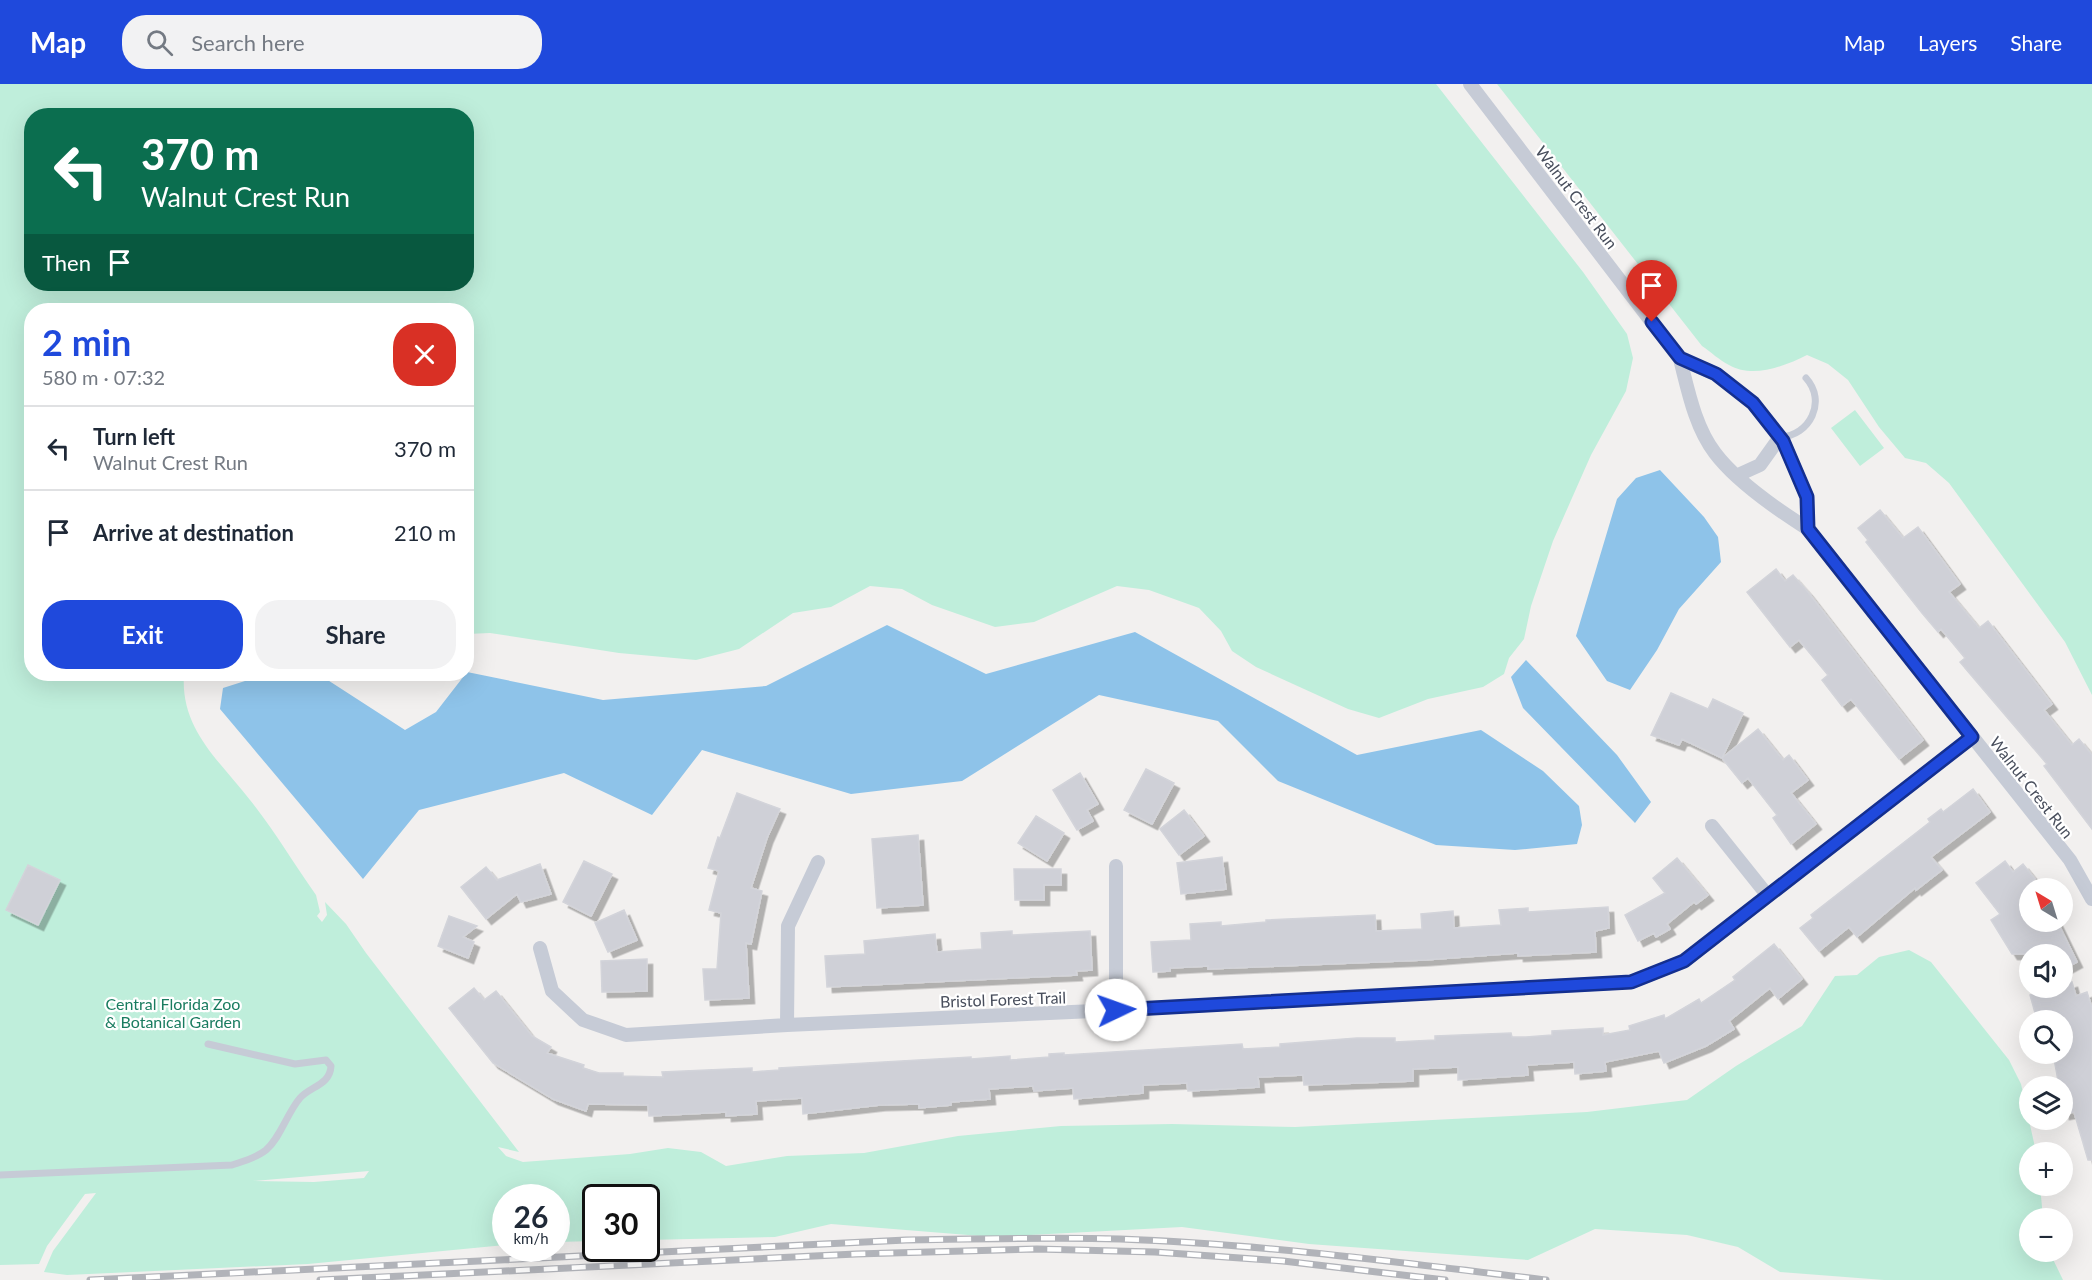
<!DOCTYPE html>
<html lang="en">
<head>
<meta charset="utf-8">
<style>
  body { margin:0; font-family:Lato,sans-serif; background:#f2f2f3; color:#1f2937; height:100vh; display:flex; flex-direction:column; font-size:22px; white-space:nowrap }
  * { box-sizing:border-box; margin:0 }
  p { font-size:20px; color:#747a83 }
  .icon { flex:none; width:33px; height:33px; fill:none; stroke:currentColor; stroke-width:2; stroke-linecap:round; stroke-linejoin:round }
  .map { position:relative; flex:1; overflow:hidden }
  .panel { position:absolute; left:24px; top:219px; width:450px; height:378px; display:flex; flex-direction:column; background:#fff; border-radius:24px; box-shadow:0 6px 24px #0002 }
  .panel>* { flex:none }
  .hud { position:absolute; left:24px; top:24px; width:450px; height:183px; border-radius:24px; box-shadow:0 6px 24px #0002; background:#0b6e4f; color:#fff; overflow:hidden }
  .needle { width:39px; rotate:322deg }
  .tools { position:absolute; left:2019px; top:794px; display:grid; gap:12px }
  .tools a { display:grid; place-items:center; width:54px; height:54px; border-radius:50%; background:#fff; box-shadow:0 6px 24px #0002; font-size:30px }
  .speed { position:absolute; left:492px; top:1100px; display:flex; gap:12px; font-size:30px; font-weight:700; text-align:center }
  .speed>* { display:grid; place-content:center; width:78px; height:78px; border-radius:50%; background:#fff; box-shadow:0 6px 24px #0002; line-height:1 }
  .speed small { font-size:15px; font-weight:400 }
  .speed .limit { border:3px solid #111; border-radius:9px; background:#fff; color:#111 }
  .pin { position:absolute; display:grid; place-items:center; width:51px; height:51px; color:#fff; margin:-62px -26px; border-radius:50% 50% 50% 0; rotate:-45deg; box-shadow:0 0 6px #0007 }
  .pin .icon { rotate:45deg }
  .me { position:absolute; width:66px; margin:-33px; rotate:87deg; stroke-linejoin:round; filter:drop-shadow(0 0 4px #0008) }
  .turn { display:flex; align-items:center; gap:21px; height:126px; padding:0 18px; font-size:27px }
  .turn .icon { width:78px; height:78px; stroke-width:2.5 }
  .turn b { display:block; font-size:42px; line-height:51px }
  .then { display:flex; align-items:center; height:57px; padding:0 18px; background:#0003; gap:12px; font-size:22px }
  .round { display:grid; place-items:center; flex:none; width:63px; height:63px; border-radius:24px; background:#f2f2f3 }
  .overview { display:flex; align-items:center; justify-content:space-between; height:102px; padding:0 18px }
  h1 { font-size:36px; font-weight:700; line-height:45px; color:#1f49dc }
  .primary-button { display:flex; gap:12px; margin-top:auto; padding:12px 18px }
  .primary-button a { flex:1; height:69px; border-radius:24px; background:#1f49dc; color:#fff; font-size:24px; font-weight:700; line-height:69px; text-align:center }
  .primary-button a+a { background:#f2f2f3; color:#1f2937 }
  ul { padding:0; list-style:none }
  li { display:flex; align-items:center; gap:18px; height:84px; padding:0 18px; border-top:2px solid #e0e1e3 }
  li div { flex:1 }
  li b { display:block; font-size:22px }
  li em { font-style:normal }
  header { display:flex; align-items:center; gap:36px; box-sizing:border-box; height:84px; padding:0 30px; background:#1f49dc; color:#fff }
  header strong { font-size:28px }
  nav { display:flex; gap:33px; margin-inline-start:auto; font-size:21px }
  .search { width:420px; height:54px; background:#f2f2f3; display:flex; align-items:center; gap:15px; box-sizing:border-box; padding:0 21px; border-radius:24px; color:#747a83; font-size:22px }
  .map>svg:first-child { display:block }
  .green { fill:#bfeedb; fill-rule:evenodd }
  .water { fill:#8ec3e9 }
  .building { fill:#cfd0d7; stroke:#d3d4da; stroke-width:1.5; filter:url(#shadow) }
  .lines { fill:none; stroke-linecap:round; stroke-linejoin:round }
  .service { stroke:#c6cbd6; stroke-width:7 }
  .minor { stroke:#c6cbd6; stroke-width:14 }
  .rail-casing { stroke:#b1b3b9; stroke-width:7 }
  .rail { stroke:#fff; stroke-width:4.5; stroke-dasharray:14; stroke-linecap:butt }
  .route-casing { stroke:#142f8f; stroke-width:15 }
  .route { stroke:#1f49dc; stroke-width:10 }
  .labels { text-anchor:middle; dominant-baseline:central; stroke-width:4.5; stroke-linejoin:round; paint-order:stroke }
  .street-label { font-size:16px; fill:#484e5c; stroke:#fff }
  .park-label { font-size:16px; fill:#1a7c60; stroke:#fff }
</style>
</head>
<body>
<header>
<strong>Map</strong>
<div class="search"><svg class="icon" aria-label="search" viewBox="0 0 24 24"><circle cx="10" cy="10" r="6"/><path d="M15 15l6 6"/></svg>Search here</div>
<nav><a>Map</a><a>Layers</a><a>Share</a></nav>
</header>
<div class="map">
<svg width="2092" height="1196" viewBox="0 0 2092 1196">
  <defs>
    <filter id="shadow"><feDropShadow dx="5.5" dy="5.5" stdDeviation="0" flood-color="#0004"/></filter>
  </defs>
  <rect width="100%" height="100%" fill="#f2f0ef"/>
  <!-- green -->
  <path class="green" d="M0 0H1436L1583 188 1627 250 1633 274 1626 307 1591 371 1553 457 1531 522 1524 555 1509 574 1504 590 1483 603 1428 615 1379 634 1348 625 1256 583 1232 567 1221 547 1199 524 1149 506 1117 502 1034 538 995 543 932 521 902 505 870 502 831 523 793 529 739 565 696 576 619 569 490 549 467 550 466 226H32V590H184C180 645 219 676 250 716 274 746 294 780 316 811L320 828 317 832 322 838 327 831 325 818 346 840 366 869 519 1068 498 1063 506 1072 523 1078 630 1070 668 1064 701 1068 726 1082 787 1072 864 1069 958 1052 1061 1042 1172 1040 1295 1043 1587 1028 1687 1016 1736 982 1802 942 1835 892 1857 891 1879 873 1909 866 1931 878 2009 976 2021 1000 2036 1068H2030V1101H2040L2043 1134H2030V1167H2049L2063 1196H1884L1780 1188 1738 1163 1687 1151 1595 1145 1528 1176 1309 1160 1182 1143 993 1153 831 1140 775 1153 647 1156 646 1113H596L595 1157 557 1158 556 1113H506L505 1161 308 1180 67 1191 44 1188 53 1167 96 1109 85 1110 47 1162 39 1180 0 1181ZM32 32H466V200H32ZM369 1087 364 1094 314 1098 253 1097Z
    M1497 0H2092V611L2065 558 1949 399 1926 379 1905 374 1879 343 1848 296 1828 280 1807 271C1785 282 1753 295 1729 281 1719 276 1711 268 1702 262Z
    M1855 326 1884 364 1860 382 1831 344Z"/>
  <!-- water -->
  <path class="water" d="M1660 386 1704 433 1718 453 1721 478 1679 525 1657 566 1630 606 1607 597 1576 552 1617 415 1636 394Z
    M887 541 986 590 1135 548 1357 671 1481 646 1543 687 1579 722 1582 741 1577 760 1515 766 1436 761 1278 697 1218 637 1099 611 962 697 851 710 702 666 652 731 564 689 419 726 363 795 220 625 223 604 267 590 323 593 405 646 436 628 467 588 603 616 766 602Z
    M1526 576 1617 671 1651 718 1635 739 1523 624 1511 593Z"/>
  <!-- building -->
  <path class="building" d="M1880 426 1903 454 1918 443 1960 500 1949 508 1979 544 1988 537 2052 620 2044 626 2072 661 2079 655 2092 671V745L2044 682 2047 680 1960 578 1965 574 1941 545 1938 548 1922 529 1866 458 1868 456 1858 444Z
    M1776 485 1785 497 1793 491 1808 508 1923 656 1899 675 1851 615 1842 622 1822 596 1828 591 1799 556 1790 563 1747 508Z
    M1671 609 1708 625 1713 615 1743 629 1722 674 1682 655 1679 661 1651 651Z
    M1758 645 1783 676 1789 671 1808 696 1791 709 1816 740 1791 760 1773 734 1777 731 1748 694 1742 699 1722 674Z
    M1146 685 1174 699 1152 740 1124 726Z
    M1080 689 1098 720 1087 726 1093 737 1077 746 1053 706Z
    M1973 705 1990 728 1931 773 1942 786 1916 806 1915 804 1857 853 1849 843 1819 867 1800 844 1813 834 1811 831 1930 738 1928 735 1941 725 1943 728Z
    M737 709 780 725 767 754 751 804 762 807 751 860 746 859 749 914 705 916 703 885H717L721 829 709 826 719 787 708 784 718 753 720 754Z
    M1184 726 1204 752 1179 771 1160 745Z
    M1036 732 1064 749 1047 777 1018 759Z
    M918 751 923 821 877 824 872 755Z
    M1222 773 1226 805 1181 810 1177 779Z
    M1677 774 1708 811 1696 820 1694 818 1667 840 1670 845 1656 853 1654 849 1638 857 1625 831 1665 809 1653 794Z
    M584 777 612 790 591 832 563 818Z
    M2005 777 2013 788 2023 780 2035 795 2030 799V837H2057L2077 878 2062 886V870H2012L1991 836 2000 830 1976 799Z
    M540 780 551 810 521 818 517 810 486 835 461 803 486 783 497 796Z
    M28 781 60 796 38 841 6 826Z
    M1014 785H1061V801H1044V816H1015Z
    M1608 823 1609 844 1595 847 1596 868 1518 872V869L1424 876 1208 885V882L1170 884V887L1153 888 1151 858 1191 856 1190 840 1221 838V842L1266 838V836L1375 831 1376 847 1422 845 1421 830 1453 827 1454 844 1501 841 1499 826 1528 824V828Z
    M624 826 637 856 608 868 595 839Z
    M449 832 477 842 463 853 474 858 468 874 438 862Z
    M1012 847V851L1090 847 1092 886 1076 887 1077 891 827 903 825 872 865 870 864 857 935 850 937 868 982 865 981 849Z
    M1774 860 1802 895 1778 915 1770 904 1729 937 1734 945 1706 962 1664 979 1659 967 1605 978 1606 987 1575 990 1574 978 1527 981 1528 991 1458 996V983L1413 985V997L1304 1001 1303 991 1258 993 1259 1003 1188 1007 1187 999 1143 1001V1009L1074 1015 1073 1004 1034 1007 1033 1002 989 1005 990 1015 951 1018V1021L919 1024V1020L880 1021 803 1030 802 1014 756 1017 757 1030 726 1032V1028L649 1032 648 1021 588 1020 586 1027 553 1015 493 979 449 924 474 904 484 916 496 907 532 952 551 963 547 969 584 981 583 984 599 989H623V992L663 993 662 988 752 984V988L779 986V984L971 973V975L1010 972V976L1049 973V970L1064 969V971L1242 960 1243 965 1280 963V960L1357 954H1395V958L1435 956V952L1511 949 1512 953H1526L1552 951V947L1603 944V951L1630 946 1629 942 1664 931 1665 935 1699 915 1701 919 1735 896 1733 893Z
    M647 875V907L602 908 601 877Z
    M2072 898 2076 912 2087 908 2092 924V1076H2088L2074 1028 2064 1030 2062 1002H2059L2053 969H2062V936H2037L2030 911Z"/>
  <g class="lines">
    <!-- service -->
    <path class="service" d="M1780 353C1810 352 1827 317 1806 294
      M0 1091 232 1081C244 1077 256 1074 266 1066 281 1053 287 1029 300 1014 311 1002 330 1001 331 982L326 976 295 980 208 960"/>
    <!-- minor -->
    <path class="minor" d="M1470 0 1680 275C1688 306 1695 343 1715 369 1736 397 1778 426 1808 445L2070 776 2092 815
      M1680 275 1716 290 1753 319 1783 357 1807 413 1808 445
      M1738 391 1760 381 1780 353
      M1712 742 1768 812
      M1116 782V926
      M540 864 552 907 583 936 626 951 787 941 1116 926 1631 898 1684 877 1972 653
      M787 941 788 842 818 778"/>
    <!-- rail casing -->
    <g class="rail-casing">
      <path id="rail" d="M90 1196 906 1156C978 1155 1049 1153 1120 1155 1263 1160 1405 1179 1546 1196
        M320 1196 856 1170 1037 1165 1155 1168 1283 1177 1445 1196"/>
    </g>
    <!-- rail -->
    <use href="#rail" class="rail"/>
  </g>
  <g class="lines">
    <!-- route casing -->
    <g class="route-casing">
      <path id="route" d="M1116 926 1631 898 1684 877 1972 653 1808 445 1807 413 1783 357 1753 319 1716 290 1680 274 1652 238"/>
    </g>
    <!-- route -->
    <use href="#route" class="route"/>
  </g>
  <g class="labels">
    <!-- street labels -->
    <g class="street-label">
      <text transform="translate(1577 113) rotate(53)">Walnut Crest Run</text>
      <text transform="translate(2032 703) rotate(52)">Walnut Crest Run</text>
      <text transform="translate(1003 915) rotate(-2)">Bristol Forest Trail</text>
    </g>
    <!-- park labels -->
    <g class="park-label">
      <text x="173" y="919">Central Florida Zoo<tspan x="173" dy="18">&amp; Botanical Garden</tspan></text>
    </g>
  </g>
</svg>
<div class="tools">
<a><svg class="needle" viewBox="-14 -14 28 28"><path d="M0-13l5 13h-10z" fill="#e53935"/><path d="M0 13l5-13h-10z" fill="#747a83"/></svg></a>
<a><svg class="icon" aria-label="sound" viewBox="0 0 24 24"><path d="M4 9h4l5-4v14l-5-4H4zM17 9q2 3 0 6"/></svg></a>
<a><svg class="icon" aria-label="search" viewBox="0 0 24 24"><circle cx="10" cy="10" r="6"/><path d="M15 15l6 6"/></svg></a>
<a><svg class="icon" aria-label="layers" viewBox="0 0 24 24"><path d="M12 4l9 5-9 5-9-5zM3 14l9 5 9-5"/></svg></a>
<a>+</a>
<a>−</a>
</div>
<div class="speed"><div>26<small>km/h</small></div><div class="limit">30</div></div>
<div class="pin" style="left:1652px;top:238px;background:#d93025"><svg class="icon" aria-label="arrive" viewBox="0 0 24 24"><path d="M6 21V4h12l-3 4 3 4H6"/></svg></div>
<svg class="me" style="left:1116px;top:926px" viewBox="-20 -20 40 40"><circle r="19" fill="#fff"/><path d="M0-13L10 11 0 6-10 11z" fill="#1f49dc"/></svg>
<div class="hud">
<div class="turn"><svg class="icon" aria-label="left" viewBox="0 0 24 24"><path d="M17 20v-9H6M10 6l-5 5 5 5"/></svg><div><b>370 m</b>Walnut Crest Run</div></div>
<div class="then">Then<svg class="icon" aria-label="arrive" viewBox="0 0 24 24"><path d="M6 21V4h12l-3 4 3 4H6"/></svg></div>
</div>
<section class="panel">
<div class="overview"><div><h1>2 min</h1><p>580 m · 07:32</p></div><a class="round" style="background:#d93025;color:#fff"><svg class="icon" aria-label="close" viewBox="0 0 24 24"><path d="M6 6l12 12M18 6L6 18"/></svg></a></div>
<ul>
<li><svg class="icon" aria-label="left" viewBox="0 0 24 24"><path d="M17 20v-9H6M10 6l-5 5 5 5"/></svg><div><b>Turn left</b><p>Walnut Crest Run</p></div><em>370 m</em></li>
<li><svg class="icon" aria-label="arrive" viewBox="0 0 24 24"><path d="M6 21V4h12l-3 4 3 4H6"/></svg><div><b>Arrive at destination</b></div><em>210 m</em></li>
</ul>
<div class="primary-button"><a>Exit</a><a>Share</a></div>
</section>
</div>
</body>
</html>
